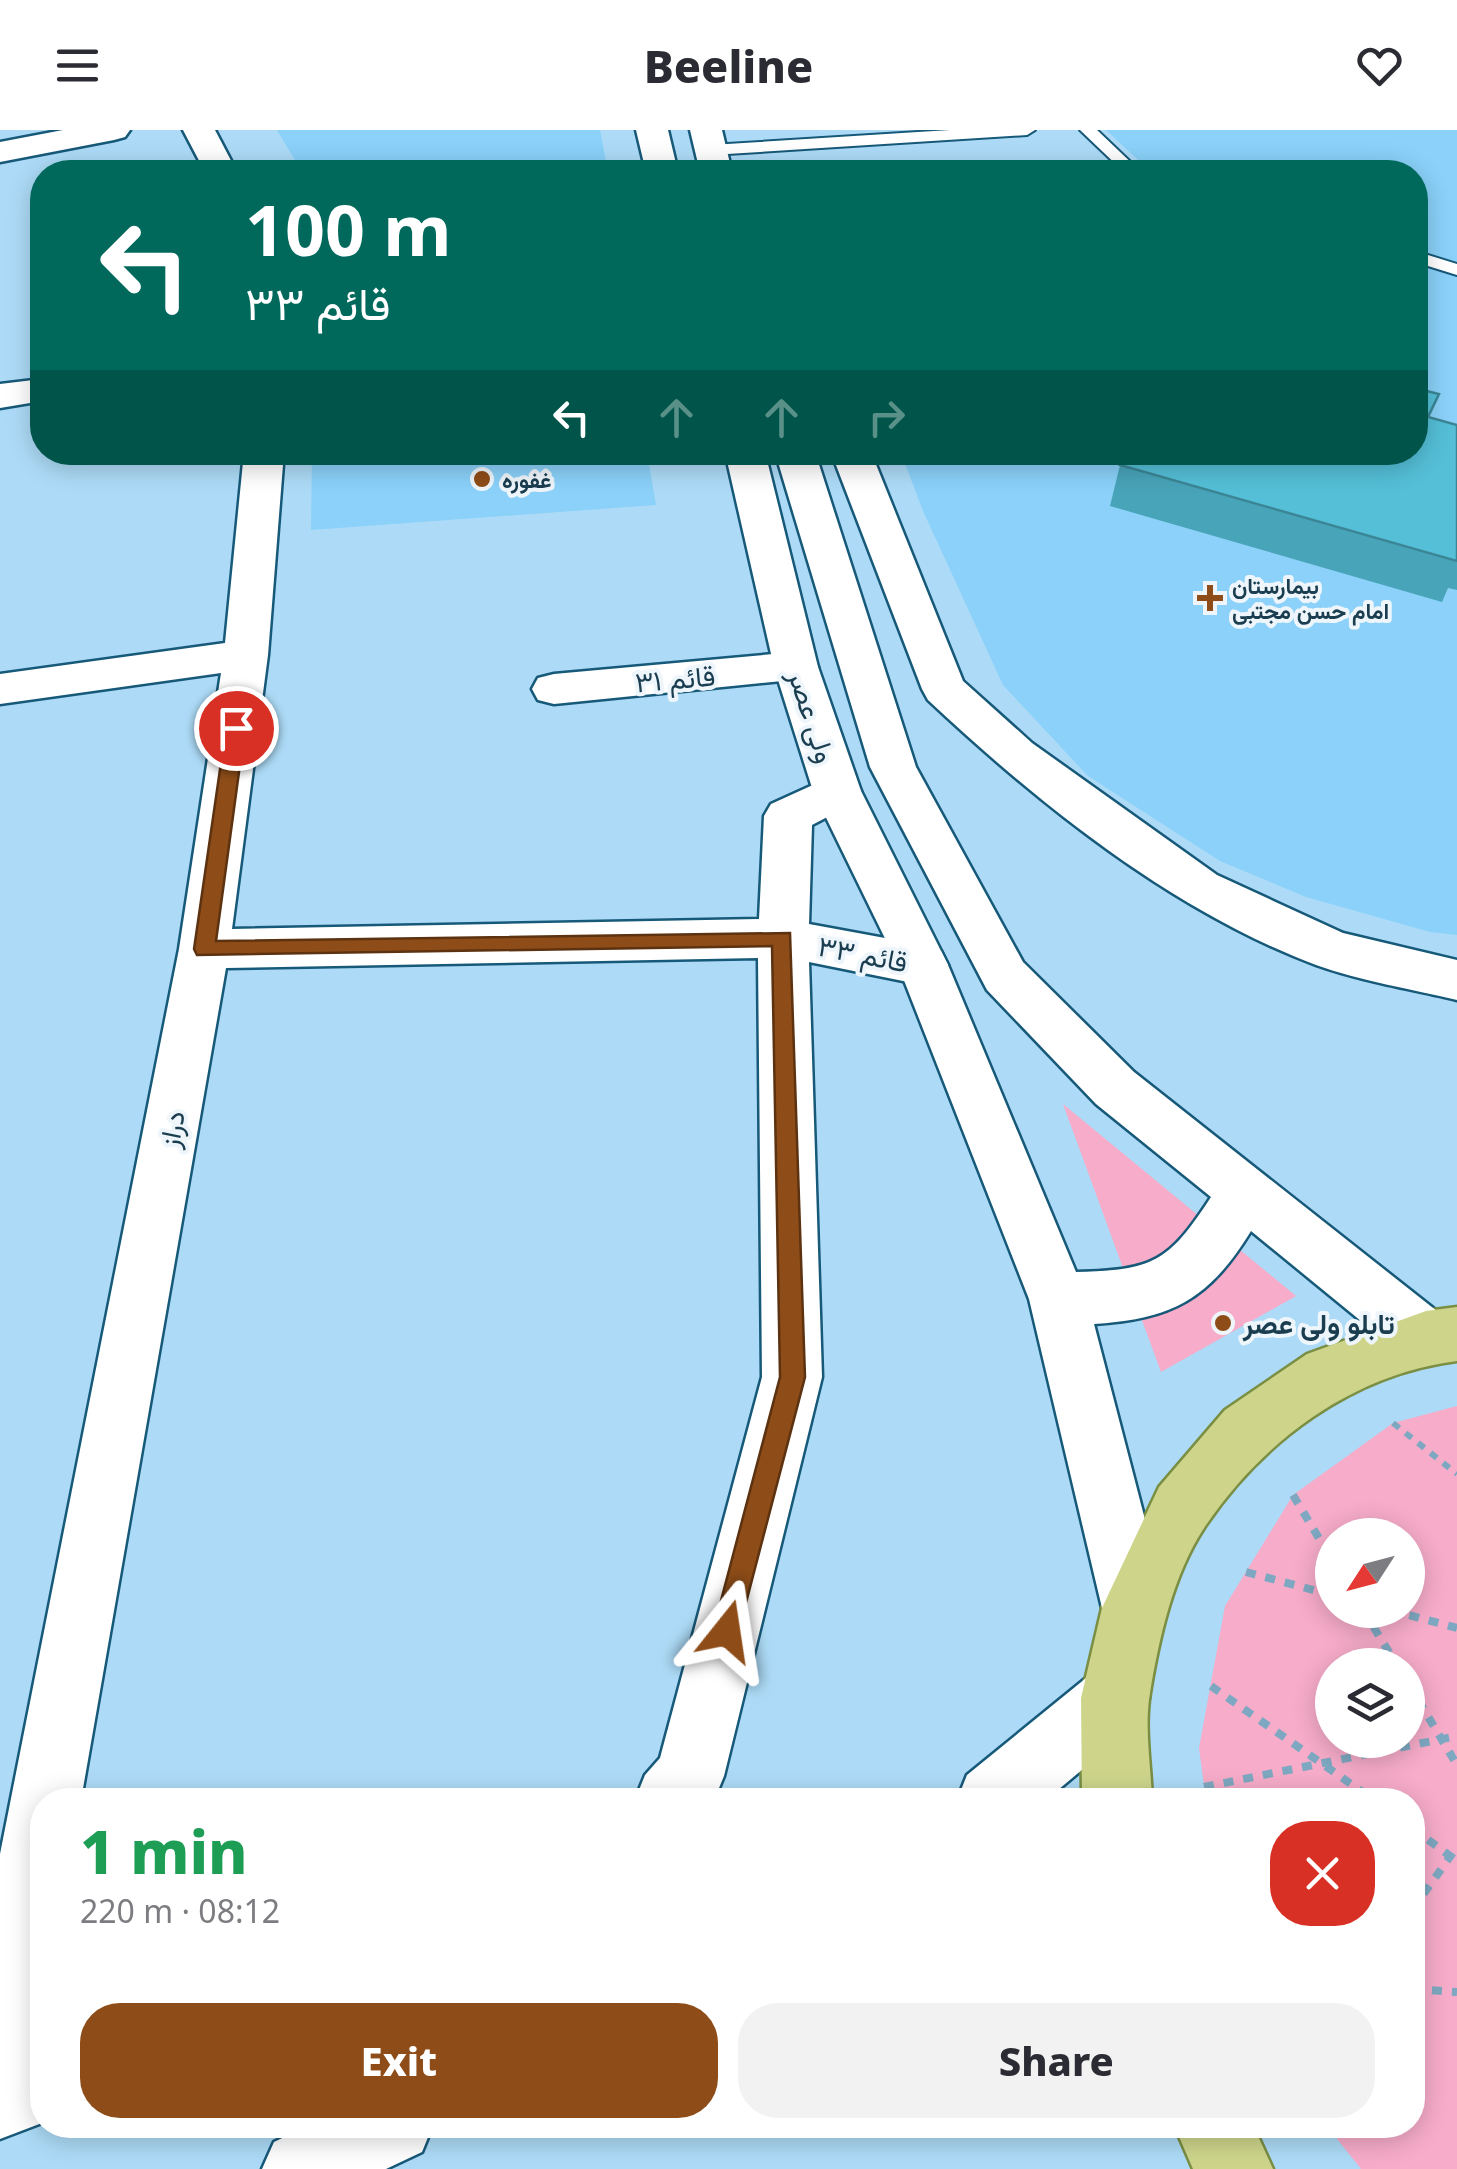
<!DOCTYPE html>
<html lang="en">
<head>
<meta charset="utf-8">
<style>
  body { margin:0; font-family:"Noto Sans",Vazirmatn,sans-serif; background:#f2f2f3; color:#2b2b33; height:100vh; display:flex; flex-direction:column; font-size:38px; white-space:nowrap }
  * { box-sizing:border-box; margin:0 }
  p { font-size:32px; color:#7c7c81 }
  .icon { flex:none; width:55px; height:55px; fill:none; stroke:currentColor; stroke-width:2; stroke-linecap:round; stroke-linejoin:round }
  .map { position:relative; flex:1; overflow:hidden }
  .drawer { position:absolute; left:30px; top:1658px; width:1395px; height:350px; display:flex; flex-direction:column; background:#fff; border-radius:40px; box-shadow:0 5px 25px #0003 }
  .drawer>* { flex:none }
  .hud { position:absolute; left:30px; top:30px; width:1398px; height:305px; border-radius:40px; box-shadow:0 5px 25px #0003; background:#00695c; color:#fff; overflow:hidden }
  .needle { width:65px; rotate:234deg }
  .fabs { position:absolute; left:1315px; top:1388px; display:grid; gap:20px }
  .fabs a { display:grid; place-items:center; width:110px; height:110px; border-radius:50%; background:#fff; box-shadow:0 5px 25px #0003; font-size:50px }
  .pin { position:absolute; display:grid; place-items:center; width:85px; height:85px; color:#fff; margin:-42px; border:5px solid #fff; border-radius:50%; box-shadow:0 2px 10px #0007 }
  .me { position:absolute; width:110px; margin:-55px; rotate:15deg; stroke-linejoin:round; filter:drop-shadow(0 0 8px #0008) }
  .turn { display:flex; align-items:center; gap:35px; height:210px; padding:0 50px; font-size:45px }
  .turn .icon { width:130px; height:130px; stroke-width:2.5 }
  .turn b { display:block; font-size:70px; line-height:85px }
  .lanes { display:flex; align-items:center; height:95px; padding:0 50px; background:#0003; justify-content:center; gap:50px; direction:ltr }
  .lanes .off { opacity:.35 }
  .round { display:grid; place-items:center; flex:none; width:105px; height:105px; border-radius:40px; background:#f2f2f3 }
  .summary { display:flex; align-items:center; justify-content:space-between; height:170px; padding:0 50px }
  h1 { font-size:60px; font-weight:800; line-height:75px; color:#1e9e55 }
  .button { display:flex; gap:20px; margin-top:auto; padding:20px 50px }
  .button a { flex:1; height:115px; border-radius:40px; background:#8e4d18; color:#fff; font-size:40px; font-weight:800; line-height:115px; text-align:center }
  .button a+a { background:#f2f2f3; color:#2b2b33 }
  header { display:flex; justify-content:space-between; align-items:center; height:130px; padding:0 50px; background:#fff; font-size:45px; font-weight:800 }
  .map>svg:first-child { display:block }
  .built { fill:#8bd1f9 }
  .green { fill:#f7acc9; fill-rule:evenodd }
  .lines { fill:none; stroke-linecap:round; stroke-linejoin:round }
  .service-casing { stroke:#175979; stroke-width:4 }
  .minor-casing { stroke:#175979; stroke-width:5 }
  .secondary-casing { stroke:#175979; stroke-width:5 }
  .primary-casing { stroke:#7a8e44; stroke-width:5 }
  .path-far1 { stroke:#7ea8c1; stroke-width:6; stroke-dasharray:8 8; stroke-linecap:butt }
  .path { stroke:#7ea8c1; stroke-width:8; stroke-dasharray:10 10; stroke-linecap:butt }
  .service { fill:#fff; fill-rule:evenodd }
  .minor { fill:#fff; fill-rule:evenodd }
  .secondary { fill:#fff; fill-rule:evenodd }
  .primary { fill:#ced58b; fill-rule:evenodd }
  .wall { fill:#48a4b9 }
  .building { fill:#54bfd7; stroke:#3b8696; stroke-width:2.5 }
  .route { fill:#8e4d18; stroke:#5c3210; stroke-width:2.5 }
  .poi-dot { fill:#8e4d18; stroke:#eef6fb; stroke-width:4 }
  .labels { text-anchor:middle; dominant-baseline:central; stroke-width:8; stroke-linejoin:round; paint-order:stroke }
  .far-poi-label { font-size:22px; font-weight:bold; fill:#1a3d50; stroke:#eef6fb; text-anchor:start }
  .street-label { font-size:28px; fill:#1a3d50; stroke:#eef6fb }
  .poi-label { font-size:28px; font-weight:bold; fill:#1a3d50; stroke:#eef6fb; text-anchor:start }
</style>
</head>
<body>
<header><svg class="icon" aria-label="menu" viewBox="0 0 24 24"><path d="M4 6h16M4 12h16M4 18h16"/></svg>Beeline<svg class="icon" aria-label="heart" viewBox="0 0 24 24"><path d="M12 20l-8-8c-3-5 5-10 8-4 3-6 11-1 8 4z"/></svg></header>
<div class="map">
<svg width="1457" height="2039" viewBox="0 0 1457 2039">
  <rect width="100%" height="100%" fill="#addbf7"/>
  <!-- built -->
  <path class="built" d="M277 0H600L608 42H302Z
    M1106 0H1457V805L1430 802 1306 767 1220 731 1088 646 1003 555 923 381 901 323 1415 322V42H1151Z
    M312 323H647L656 375 311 400Z"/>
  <!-- green -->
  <path class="green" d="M1063 974 1296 1166 1161 1242Z
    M1457 1276V2039H1361L1326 1995H1412V1670H1206L1199 1618 1225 1476 1293 1365 1393 1293ZM1408 1405V1480H1332V1405ZM1332 1535H1408V1610H1332Z"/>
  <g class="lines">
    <!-- service casing -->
    <g class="service-casing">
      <path id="service" d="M950 0H1035L1027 5 711 25 703 20 711 15Z
        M1080 0H1097L1141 42H1124Z
        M1415 121 1457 134V145L1415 132Z"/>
    </g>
    <!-- minor casing -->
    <g class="minor-casing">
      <path id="minor" d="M63 0H130L125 7 114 10 0 32V12Z
        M183 0H215L237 42H205Z
        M42 249V271L0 278V254Z
        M244 322H284L268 525 232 799 759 789 764 686 771 674 837 644 854 649 861 661 854 673 812 695 809 794 923 815 941 821 948 835 941 849 923 855 809 832 822 1247 724 1646 714 1670H635L645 1645 660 1628 762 1247 758 828 226 838 81 1670H42V1885L35 1920 42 1917V1993L0 2009V1724L179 819 221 543 0 574V544L225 513Z
        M831 322H871L963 551 1032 613 1217 745 1343 803 1457 830V870C1411 859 1361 851 1316 835 1172 781 1039 674 928 570L922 559Z
        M796 522 812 526 818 537 812 548 554 574 538 570 532 559 538 548 554 544Z"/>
    </g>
    <!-- secondary casing -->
    <g class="secondary-casing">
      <path id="secondary" d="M636 0H668L678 42H646Z
        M690 0H722L732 42H700Z
        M725 322H765L818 537 861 661 948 835 1076 1142C1153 1140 1168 1133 1211 1067L1096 974 987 860 870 637 775 322H815L916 637 1023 832 1134 942 1447 1189 1456 1208 1447 1227 1426 1235 1405 1227 1251 1101C1209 1169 1173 1189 1094 1194L1168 1478 1158 1501 1135 1510 1112 1501 1102 1478 1029 1169 898 835 813 661 774 537Z
        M1115 1534 1139 1544 1149 1568 1139 1592 1046 1670H957L967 1645 1091 1544Z
        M309 1995H433L422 2022 386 2039H262L274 2012Z"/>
    </g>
    <!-- primary casing -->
    <g class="primary-casing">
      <path id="primary" d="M1457 1177V1231C1353 1244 1262 1311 1204 1398 1173 1445 1159 1508 1150 1563 1144 1597 1151 1636 1152 1670H1082L1081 1568 1102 1478 1159 1357 1225 1280 1307 1224 1426 1181Z
        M1174 1995H1253L1273 2039H1193Z"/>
    </g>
    <!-- path-far1 -->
    <path class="path-far1" d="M1393 1293 1457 1344"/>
    <!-- path -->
    <path class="path" d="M1293 1365 1332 1430
      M1246 1442 1332 1465
      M1363 1480 1397 1535
      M1390 1480 1457 1498
      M1408 1553 1457 1635
      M1211 1556 1374 1670
      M1204 1657 1457 1606
      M1412 1698 1457 1731
      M1412 1780 1457 1717
      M1412 1859 1457 1862"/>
    <!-- service -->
    <use href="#service" class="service"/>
    <!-- minor -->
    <use href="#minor" class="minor"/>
    <!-- secondary -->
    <use href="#secondary" class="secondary"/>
    <!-- primary -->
    <use href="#primary" class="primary"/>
  </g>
  <!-- wall -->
  <path class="wall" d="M1429 288 1457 295V460L1448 458 1442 472 1110 376 1120 335 1334 329Z"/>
  <!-- building -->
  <path class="building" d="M1415 258 1439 264 1428 287 1457 295V431L1120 335 1127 322H1311L1334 329 1337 322H1415Z"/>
  <!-- route -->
  <path class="route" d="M236 592 245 598 216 811 790 803 805 1247 736 1511 727 1515 717 1511 713 1501 780 1247 772 816 197 825 194 819 226 598Z"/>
  <!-- markers -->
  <g class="poi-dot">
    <circle cx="482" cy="349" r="10"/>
    <path d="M1205 453h10v10h10v10h-10v10h-10v-10h-10v-10h10z"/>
    <circle cx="1223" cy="1193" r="10"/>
  </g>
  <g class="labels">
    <!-- far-poi labels -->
    <g class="far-poi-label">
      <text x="502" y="349">غفوره</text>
      <text x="1232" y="455">بیمارستان<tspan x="1232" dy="25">امام حسن مجتبی</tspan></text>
    </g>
    <!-- street labels -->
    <g class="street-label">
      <text transform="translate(675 548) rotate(-5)">قائم ۳۱</text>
      <text transform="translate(813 586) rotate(72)">ولی عصر</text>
      <text transform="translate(863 823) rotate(11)">قائم ۳۳</text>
      <text transform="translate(171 999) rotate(-79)">دراز</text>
    </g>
    <!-- poi labels -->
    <g class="poi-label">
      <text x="1243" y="1193">تابلو ولی عصر</text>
    </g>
  </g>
</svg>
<div class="fabs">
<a><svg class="needle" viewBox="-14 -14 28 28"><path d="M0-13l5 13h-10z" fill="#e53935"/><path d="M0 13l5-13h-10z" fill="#7c7c81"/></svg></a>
<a><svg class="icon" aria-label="layers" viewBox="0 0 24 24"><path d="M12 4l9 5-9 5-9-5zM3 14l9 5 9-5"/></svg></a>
</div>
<div class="pin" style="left:236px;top:598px;background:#d93025"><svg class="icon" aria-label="arrive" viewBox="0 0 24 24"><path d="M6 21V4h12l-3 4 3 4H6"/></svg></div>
<svg class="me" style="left:727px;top:1501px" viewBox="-20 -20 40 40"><path d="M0-17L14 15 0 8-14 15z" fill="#8e4d18" stroke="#fff" stroke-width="4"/></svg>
<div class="hud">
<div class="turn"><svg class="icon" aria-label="left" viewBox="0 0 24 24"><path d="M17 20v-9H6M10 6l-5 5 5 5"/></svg><div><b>100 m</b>قائم ۳۳</div></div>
<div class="lanes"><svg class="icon" aria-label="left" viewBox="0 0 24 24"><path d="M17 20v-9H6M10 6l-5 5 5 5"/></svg><svg class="icon off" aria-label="ahead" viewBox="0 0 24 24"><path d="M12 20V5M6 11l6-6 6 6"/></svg><svg class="icon off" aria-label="ahead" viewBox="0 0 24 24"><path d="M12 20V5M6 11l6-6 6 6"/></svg><svg class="icon off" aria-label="right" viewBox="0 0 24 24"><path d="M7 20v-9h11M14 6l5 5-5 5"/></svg></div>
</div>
<section class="drawer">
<div class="summary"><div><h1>1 min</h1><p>220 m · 08:12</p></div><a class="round" style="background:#d93025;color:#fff"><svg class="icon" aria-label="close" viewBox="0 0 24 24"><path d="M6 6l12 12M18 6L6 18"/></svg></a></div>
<div class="button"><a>Exit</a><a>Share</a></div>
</section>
</div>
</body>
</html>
